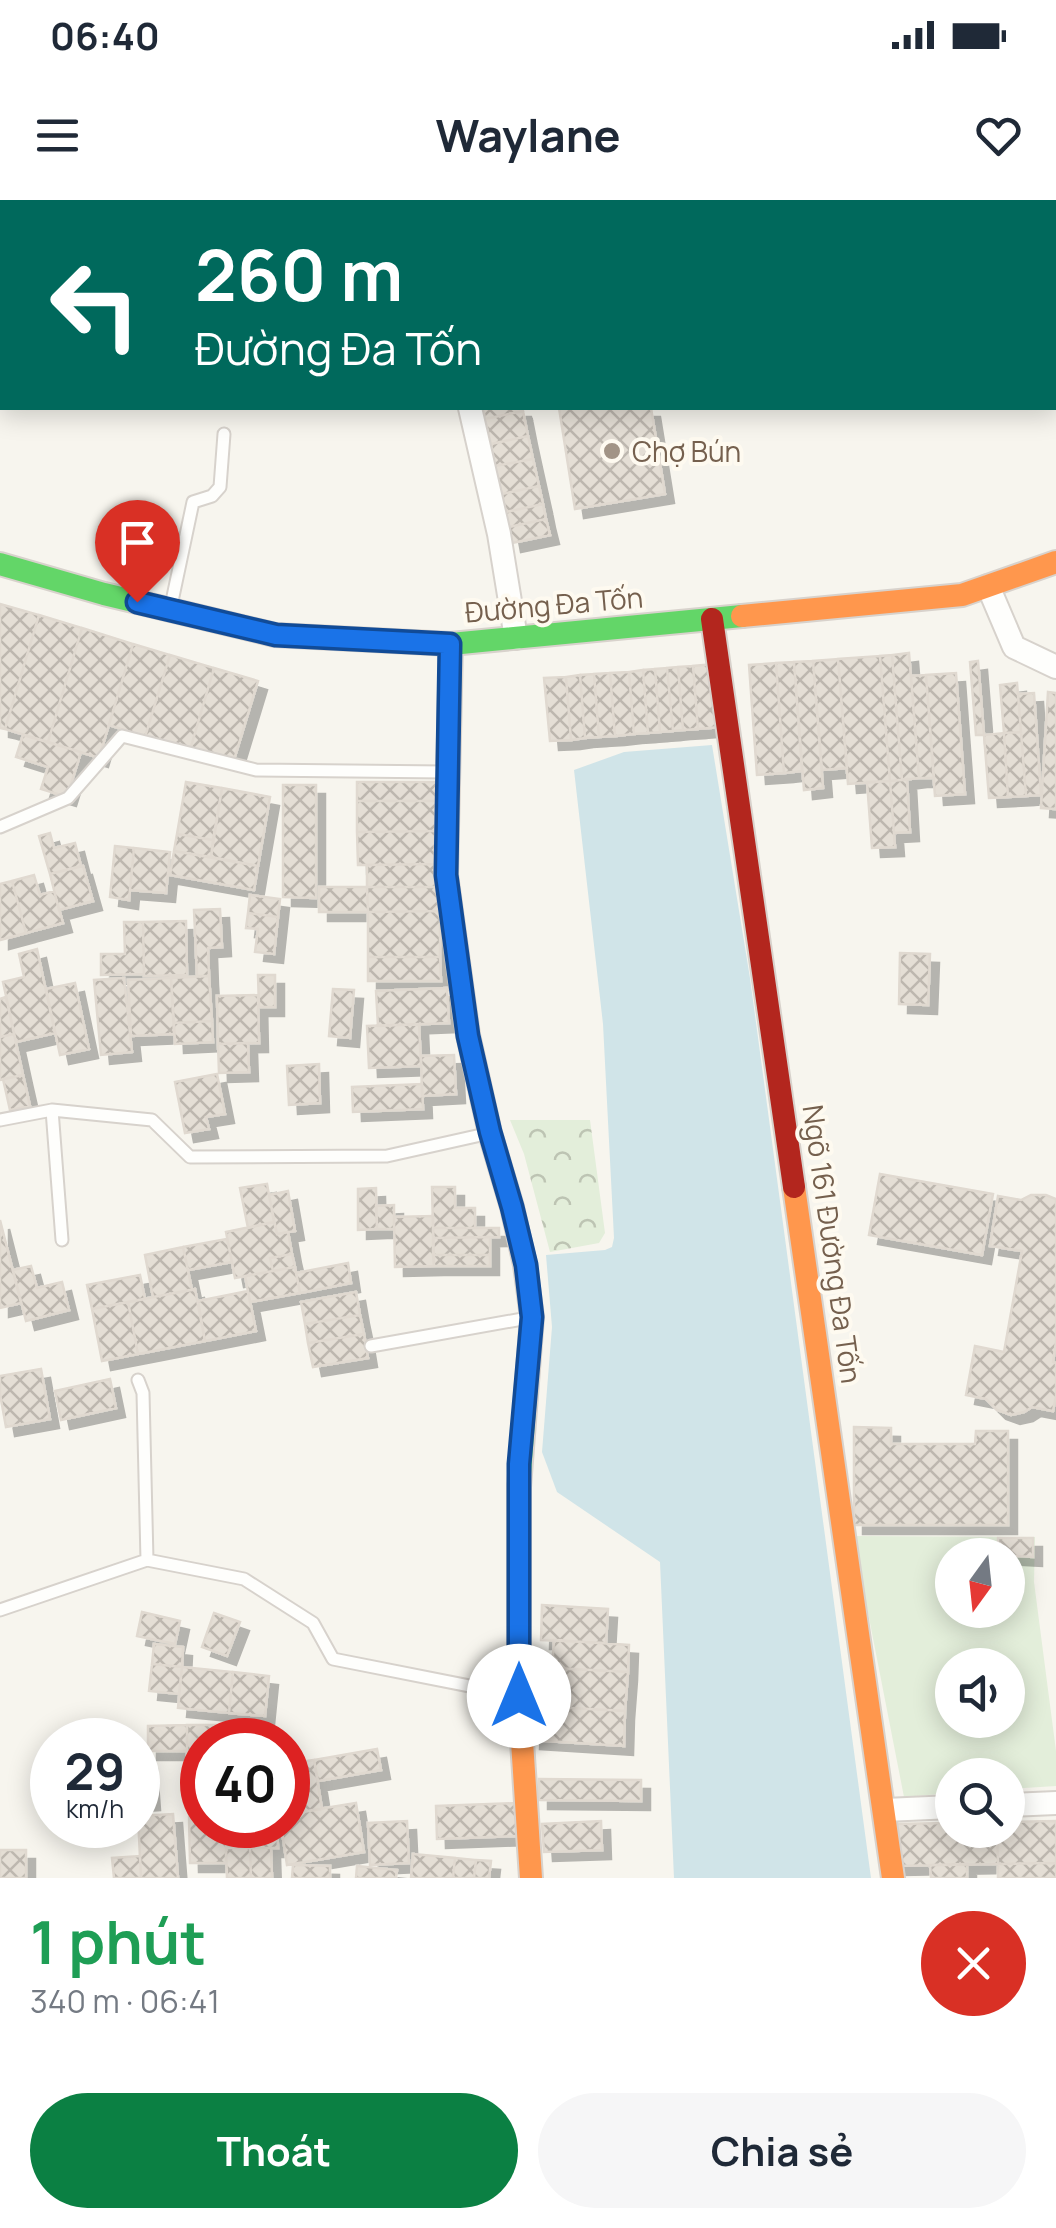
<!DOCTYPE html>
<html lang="vi">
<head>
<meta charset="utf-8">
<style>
  body { margin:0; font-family:Manrope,sans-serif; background:#f6f6f7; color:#1f2937; height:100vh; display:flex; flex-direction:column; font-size:38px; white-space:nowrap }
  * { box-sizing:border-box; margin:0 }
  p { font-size:32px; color:#747a83 }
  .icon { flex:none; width:55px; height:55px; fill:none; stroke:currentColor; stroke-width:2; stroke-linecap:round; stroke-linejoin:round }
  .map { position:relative; height:1678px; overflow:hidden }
  .details { display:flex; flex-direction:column; background:#fff; flex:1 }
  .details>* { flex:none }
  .banner { position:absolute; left:0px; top:0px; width:1058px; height:210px; box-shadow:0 5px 25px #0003; background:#00695c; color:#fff; overflow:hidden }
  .needle { width:65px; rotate:195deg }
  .tools { position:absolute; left:935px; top:1338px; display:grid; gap:20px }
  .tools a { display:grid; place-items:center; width:90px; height:90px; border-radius:50%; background:#fff; box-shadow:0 5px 25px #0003; font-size:50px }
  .speed { position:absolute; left:30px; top:1518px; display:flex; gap:20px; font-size:50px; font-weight:700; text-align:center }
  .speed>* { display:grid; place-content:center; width:130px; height:130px; border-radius:50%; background:#fff; box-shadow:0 5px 25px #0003; line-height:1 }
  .speed small { font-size:25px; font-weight:400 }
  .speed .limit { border:15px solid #d22; background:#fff; color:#111 }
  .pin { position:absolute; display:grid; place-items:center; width:85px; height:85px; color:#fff; margin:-102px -42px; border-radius:50% 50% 50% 0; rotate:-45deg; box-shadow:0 0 10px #0007 }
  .pin .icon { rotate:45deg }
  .me { position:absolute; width:110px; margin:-55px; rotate:0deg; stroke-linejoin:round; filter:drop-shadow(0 0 8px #0008) }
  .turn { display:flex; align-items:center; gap:35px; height:210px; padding:0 30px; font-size:45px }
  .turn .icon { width:130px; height:130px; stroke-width:2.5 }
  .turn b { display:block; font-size:70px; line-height:85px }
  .round { display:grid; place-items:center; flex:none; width:105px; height:105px; border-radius:52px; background:#f6f6f7 }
  .summary { display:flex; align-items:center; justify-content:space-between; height:170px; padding:0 30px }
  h1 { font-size:60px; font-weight:700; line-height:75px; color:#1e9e55 }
  .cta { display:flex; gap:20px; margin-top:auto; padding:20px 30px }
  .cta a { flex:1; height:115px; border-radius:60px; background:#0b8043; color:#fff; font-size:40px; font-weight:700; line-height:115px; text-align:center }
  .cta a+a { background:#f6f6f7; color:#1f2937 }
  .status { display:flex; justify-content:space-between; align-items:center; height:70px; padding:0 50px; background:#fff; direction:ltr }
  .status svg { height:28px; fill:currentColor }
  header { display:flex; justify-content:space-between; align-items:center; height:130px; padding:0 30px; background:#fff; font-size:45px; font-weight:700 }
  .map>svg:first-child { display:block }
  .park { fill:url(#park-crowns) }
  .garden { fill:#e3eeda; fill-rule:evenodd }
  .water { fill:#d0e4e8 }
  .building { fill:url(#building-cross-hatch); stroke:#e0d9d0; stroke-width:2.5; filter:url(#shadow) }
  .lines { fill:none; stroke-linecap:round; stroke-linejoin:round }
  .lane-casing { stroke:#d7d2cc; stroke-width:15 }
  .street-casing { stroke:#d7d2cc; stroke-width:26 }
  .fast-casing { stroke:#d8d2cc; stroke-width:26 }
  .slow-casing { stroke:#d8d2cc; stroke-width:26 }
  .jam-casing { stroke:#d8d2cc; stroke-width:26 }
  .lane { stroke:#fefefc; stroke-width:11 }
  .street { stroke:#fefefc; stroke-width:22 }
  .fast { stroke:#63d668; stroke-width:22 }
  .slow { stroke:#ff974d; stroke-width:22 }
  .jam { stroke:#b3261e; stroke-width:22 }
  .route-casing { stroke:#114b97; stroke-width:25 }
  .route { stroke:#1a73e8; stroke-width:18 }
  .poi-dot { fill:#a29486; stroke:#fefaf0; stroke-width:4 }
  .labels { text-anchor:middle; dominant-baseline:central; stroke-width:8; stroke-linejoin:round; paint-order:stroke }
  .poi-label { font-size:28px; fill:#75604e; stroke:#fefaf0; text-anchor:start }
  .street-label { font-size:28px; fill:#75604e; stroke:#fefaf0 }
</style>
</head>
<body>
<div class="status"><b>06:40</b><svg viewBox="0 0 49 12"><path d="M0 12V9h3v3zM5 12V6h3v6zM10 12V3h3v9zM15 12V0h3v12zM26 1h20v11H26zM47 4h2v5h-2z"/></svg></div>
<header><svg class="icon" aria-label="menu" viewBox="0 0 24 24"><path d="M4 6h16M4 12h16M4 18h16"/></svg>Waylane<svg class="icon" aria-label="heart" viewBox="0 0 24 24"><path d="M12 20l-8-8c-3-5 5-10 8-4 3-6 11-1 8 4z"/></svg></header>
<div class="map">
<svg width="1056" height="1678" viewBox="0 0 1056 1678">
  <defs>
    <pattern id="park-crowns" width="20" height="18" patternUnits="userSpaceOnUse" patternTransform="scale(2.5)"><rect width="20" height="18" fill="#e3eeda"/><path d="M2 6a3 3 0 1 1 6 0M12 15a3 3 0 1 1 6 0" fill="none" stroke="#bdc4b3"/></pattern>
    <pattern id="building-cross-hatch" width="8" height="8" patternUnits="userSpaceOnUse" patternTransform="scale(2.5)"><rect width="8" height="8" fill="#e4ded5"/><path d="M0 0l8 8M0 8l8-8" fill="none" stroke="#bdb7af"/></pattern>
    <filter id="shadow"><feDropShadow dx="9" dy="9" stdDeviation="0" flood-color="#0004"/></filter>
  </defs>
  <rect width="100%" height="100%" fill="#f7f5ee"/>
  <!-- park -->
  <path class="park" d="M510 920H590L605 1033 599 1043 550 1052 524 954Z"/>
  <!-- garden -->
  <path class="garden" d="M853 1336 1035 1337 1034 1382 1056 1551V1586L1008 1589V1575H952V1593L904 1597ZM952 1355H1008V1410H952ZM952 1465H1008V1520H952Z"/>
  <!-- water -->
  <path class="water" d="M712 545 750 778 871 1678H674L660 1362 557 1292 542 1252 552 1127 546 1055 605 1050 612 1047 614 1038 603 824 574 570 624 552Z"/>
  <!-- building -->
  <path class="building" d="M483 208H522L523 211 485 219Z
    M559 208H651L665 294 575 309Z
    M523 211 528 236 491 244 485 219Z
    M528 236 533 259 495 266 491 244Z
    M533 259 539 286 502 294 495 266Z
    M539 286 543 304 506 312 502 294Z
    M543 304 546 319 509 327 506 312Z
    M546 319 550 335 512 343 509 327Z
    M0 404 39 415 5 529 0 528Z
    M39 415 82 428 48 542 5 529Z
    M82 428 133 444 99 558 48 542Z
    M133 444 170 455 145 537 109 525Z
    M909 453 919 578 902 580 892 455Z
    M170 455 214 468 190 550 145 537Z
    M892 455 902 580 890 581 880 456Z
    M880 456 890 581 848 584 838 459Z
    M838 459 847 568 822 570 813 461Z
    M813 461 823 588 804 590 794 462Z
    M978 461 984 535H976L970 462Z
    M794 462 802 571 784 573 776 463Z
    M776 463 784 573 757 575 749 465Z
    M714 464 720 527 698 529 693 466Z
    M693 466 698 529 683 530 678 467Z
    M678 467 683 530 673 531 667 468Z
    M214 468 258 481 233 563 190 550Z
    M667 468 673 531 660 532 655 469Z
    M655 469 660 532 648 533 643 470Z
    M643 470 648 533 634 534 629 472Z
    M629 472 634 534 615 536 610 473Z
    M610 473 615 536 599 537 594 474Z
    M956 473 965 594 935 596 926 475Z
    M594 474 599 537 585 538 580 475Z
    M580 475 585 538 571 540 566 477Z
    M926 475 934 578H919L911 476Z
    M566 477 571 540 550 541 544 478Z
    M1017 483 1021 532 1004 533 1000 485Z
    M1048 492 1056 493V609L1041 608Z
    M1034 493 1041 595 1026 596 1018 494Z
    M1021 532 1026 596 1008 597 1004 533Z
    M1004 533 1008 597 989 598 984 535Z
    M23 535 81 552 67 597 41 589 48 567 16 557Z
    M907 579 910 632 894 633 890 581Z
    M890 581 895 647 872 648 867 582Z
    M186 582 222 588 213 640 177 634Z
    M357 582H439V601H357Z
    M283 585H316V698L283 697Z
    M222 588 270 597 258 666 211 657Z
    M357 601H439L440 631 357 632Z
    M440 631V664L358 665 357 632Z
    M50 633 54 648 75 643 81 666 50 674 39 636Z
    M177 634 213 640 211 657 174 651Z
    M115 646 134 648 129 700 110 697Z
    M134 648 170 652 166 693 130 690Z
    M174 651 258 666 254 690 170 675Z
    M440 664V687H367V665Z
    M83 666 93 701 59 710 50 674Z
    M34 675 40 695 54 691 63 723 26 733 12 681Z
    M12 681 26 733 0 740V684Z
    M319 687H367L368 712H319Z
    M367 687H440V711L368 712Z
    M250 695 280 699 278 717 248 713Z
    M220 709 222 747 208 748 209 776H197L194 710Z
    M440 711V757H368V712Z
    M248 713 278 717 274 754 255 752 258 729 246 728Z
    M186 721 187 775 144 776 143 722Z
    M124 722H143L144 774 101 775V754H125Z
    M37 749 55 833 16 842 3 782 24 777 19 754Z
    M900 753 930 754 928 805 899 804Z
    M368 757H440L441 781H368Z
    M258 775H275V807H259Z
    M209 776 212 821 174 823 171 778Z
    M124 778 132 852 101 855 94 780Z
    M171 778 174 834 131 836 128 780Z
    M75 783 89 849 60 855 46 789Z
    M447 788 449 823 378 826 376 791Z
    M333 789 354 790 350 838 329 836Z
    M258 795 259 843 218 844 217 796Z
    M6 797 14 834 0 837V799Z
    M212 821 213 842 175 844 174 823Z
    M419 824 421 866 369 868 367 826Z
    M14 834 23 875 0 880V837Z
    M248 843 249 872 219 873 218 844Z
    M454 855 456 894 422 896 421 856Z
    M319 864 320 903 289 905 287 866Z
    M217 874 225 914 206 917 209 929 185 933 175 882Z
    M23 875 30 906 10 910 3 879Z
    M422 884 423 909 353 912 352 887Z
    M880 974 993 994 982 1055 869 1035Z
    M267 984 274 1022 248 1028 240 988Z
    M432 987H455V1008H475V1028H433Z
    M376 988 377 1029 358 1030V989Z
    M288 991 295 1031 277 1034 269 995Z
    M1031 995H1046L1056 999V1142L1053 1162 1056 1163V1196L1053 1211 1032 1207 1024 1212 1011 1215 997 1210 986 1199 966 1195 975 1146 1004 1152 1022 1051 990 1046 998 996 1021 1000Z
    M394 1005V1029H377L376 1006Z
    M433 1016 434 1066 395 1067 394 1017Z
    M0 1020 21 1103 0 1108Z
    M274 1022 277 1034 288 1032 292 1054 270 1058 273 1071 235 1078 226 1032Z
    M433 1028H499V1037L433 1038Z
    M490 1037V1055H433V1038Z
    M227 1039 232 1062 188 1070 183 1047Z
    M183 1047 192 1090 153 1097 145 1055Z
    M292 1054 295 1067 273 1071 270 1058Z
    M433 1055H490V1066H434Z
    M348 1063 351 1083 300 1093 296 1073Z
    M31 1066 37 1088 62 1082 69 1110 26 1121 13 1070Z
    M295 1067 300 1093 250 1102 245 1076Z
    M140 1075 145 1099 92 1109 87 1085Z
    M195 1089 205 1141 138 1154 128 1102Z
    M248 1091 256 1131 205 1141 198 1101Z
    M356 1092 360 1115 305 1124 301 1102Z
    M128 1102 138 1154 102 1161 92 1109Z
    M360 1115 364 1134 308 1143 305 1124Z
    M364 1134 368 1158 313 1167 308 1143Z
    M41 1169 50 1219 6 1227 0 1194V1176Z
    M110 1179 116 1208 61 1220 55 1191Z
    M854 1227 891 1228V1244H975L976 1231H1008V1325H854Z
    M998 1338H1033V1357L998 1355Z
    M542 1405 608 1409 606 1443 541 1440Z
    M142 1412 180 1421 175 1444 137 1436Z
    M214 1413 240 1422 227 1456 202 1447Z
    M554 1440 629 1445 628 1472 552 1468Z
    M154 1444 183 1447 182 1467 152 1464Z
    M152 1464 182 1467 179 1494 149 1491Z
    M182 1467 233 1472 229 1513 178 1508Z
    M535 1467 628 1472 625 1511 533 1506Z
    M233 1472 269 1476 265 1516 229 1513Z
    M533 1506 625 1511 624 1546 531 1540Z
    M255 1524V1540H237L236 1525Z
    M187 1525V1551H148V1526Z
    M187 1525H222V1540H202V1551H187Z
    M377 1549 381 1570 318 1581 314 1560Z
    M187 1551H202V1596H188Z
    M148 1560 151 1601 138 1602V1561Z
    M314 1560 322 1609 302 1612 293 1563Z
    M293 1563 302 1612 288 1614V1564Z
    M539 1579 641 1580V1601L539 1600Z
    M356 1603 364 1652 287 1665 281 1625H288V1614Z
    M519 1603 520 1636 437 1639 436 1606Z
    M173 1614 178 1678H141L138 1616Z
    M202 1616V1625H226V1663H190L189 1617Z
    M407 1621 409 1663 370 1665 368 1623Z
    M601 1621 602 1650 544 1652 542 1624Z
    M1056 1621V1663L998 1664 997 1630H1008V1622Z
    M952 1623V1630H997L998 1664 893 1666 892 1624Z
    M256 1625H277L278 1648H237V1628H256Z
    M226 1648H250L251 1678H227Z
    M250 1648H271L272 1678H251Z
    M0 1650H26V1678H0Z
    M413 1654 455 1658 453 1678H411Z
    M140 1656 141 1678H114L112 1658Z
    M455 1658 476 1660 474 1678H453Z
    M476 1660 491 1661 489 1678H474Z
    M1056 1663V1678H998V1664Z
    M967 1664V1678H931L930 1665Z
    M293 1665 330 1666V1678H292Z
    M357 1666 397 1670 396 1678H356Z"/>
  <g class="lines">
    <!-- lane casing -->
    <g class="lane-casing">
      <path id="lane" d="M251 2 252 0
        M171 406 193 302 212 296 220 287 224 234
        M0 627 68 598 122 536 256 570 445 572
        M52 910 62 1040
        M0 920 52 910 152 920 190 957 387 956 490 933
        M371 1146 528 1118
        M138 1180 143 1193 147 1360
        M0 1410 147 1360 244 1379 313 1423 333 1459 515 1495"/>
    </g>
    <!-- street casing -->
    <g class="street-casing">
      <path id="street" d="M421 0 422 2
        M470 208 499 334 516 438
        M988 386 1014 447 1056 467
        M1008 1605 1056 1603
        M885 1610 952 1607"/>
    </g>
    <!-- fast casing -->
    <g class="fast-casing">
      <path id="fast" d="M0 364 104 394 275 435 451 444 742 416
        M451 444 446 675 468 835 490 933 512 1007 525 1065 532 1117 519 1287"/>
    </g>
    <!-- slow casing -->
    <g class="slow-casing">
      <path id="slow" d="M742 416 962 395 1056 362
        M794 987 893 1678
        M519 1287V1496L531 1678"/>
    </g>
    <!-- jam casing -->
    <g class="jam-casing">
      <path id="jam" d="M712 419 794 987"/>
    </g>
    <!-- lane -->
    <use href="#lane" class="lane"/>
    <!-- street -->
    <use href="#street" class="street"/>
    <!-- fast -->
    <use href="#fast" class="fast"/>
    <!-- slow -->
    <use href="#slow" class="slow"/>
    <!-- jam -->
    <use href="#jam" class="jam"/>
  </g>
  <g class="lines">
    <!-- route casing -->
    <g class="route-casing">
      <path id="route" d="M137 402 276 435 450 444 446 675 468 836 490 932 512 1007 526 1065 532 1117 519 1264V1496"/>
    </g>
    <!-- route -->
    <use href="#route" class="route"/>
  </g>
  <!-- markers -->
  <circle class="poi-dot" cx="612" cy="251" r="10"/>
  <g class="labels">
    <!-- poi labels -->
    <g class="poi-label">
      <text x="632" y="251">Chợ Bún</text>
    </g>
    <!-- street labels -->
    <g class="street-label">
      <text transform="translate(554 404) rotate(-5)">Đường Đa Tốn</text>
      <text transform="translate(833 1044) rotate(82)">Ngõ 161 Đường Đa Tốn</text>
    </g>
  </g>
</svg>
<div class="tools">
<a><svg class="needle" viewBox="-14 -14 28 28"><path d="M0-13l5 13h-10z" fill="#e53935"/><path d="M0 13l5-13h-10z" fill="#747a83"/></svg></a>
<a><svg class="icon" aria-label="sound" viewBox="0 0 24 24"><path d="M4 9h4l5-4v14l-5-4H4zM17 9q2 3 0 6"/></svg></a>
<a><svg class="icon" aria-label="search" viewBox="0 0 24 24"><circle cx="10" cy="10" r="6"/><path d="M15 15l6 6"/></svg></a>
</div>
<div class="speed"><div>29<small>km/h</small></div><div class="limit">40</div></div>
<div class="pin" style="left:137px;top:402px;background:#d93025"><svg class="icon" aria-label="arrive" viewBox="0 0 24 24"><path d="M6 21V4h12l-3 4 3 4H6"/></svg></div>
<svg class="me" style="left:519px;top:1496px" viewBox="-20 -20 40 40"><circle r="19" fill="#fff"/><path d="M0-13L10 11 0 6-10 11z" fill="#1a73e8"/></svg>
<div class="banner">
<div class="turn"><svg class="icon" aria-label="left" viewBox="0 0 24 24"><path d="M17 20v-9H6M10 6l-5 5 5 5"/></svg><div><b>260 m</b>Đường Đa Tốn</div></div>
</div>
</div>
<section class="details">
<div class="summary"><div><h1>1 phút</h1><p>340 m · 06:41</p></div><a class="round" style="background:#d93025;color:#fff"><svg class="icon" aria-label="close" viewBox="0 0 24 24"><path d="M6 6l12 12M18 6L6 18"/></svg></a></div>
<div class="cta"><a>Thoát</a><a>Chia sẻ</a></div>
</section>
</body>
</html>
